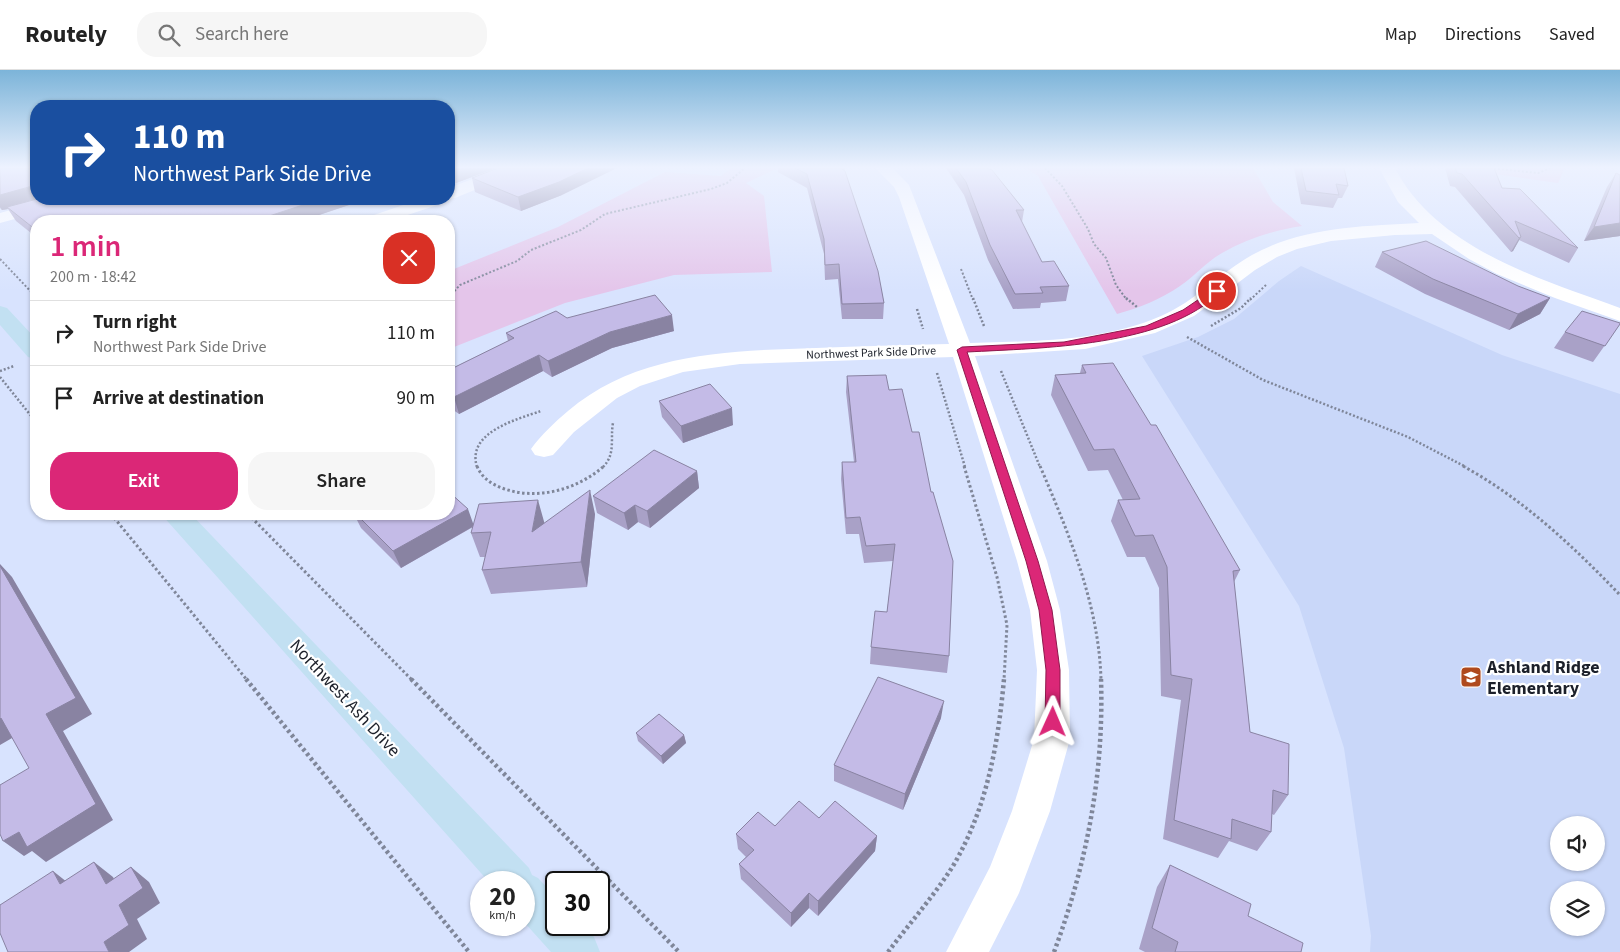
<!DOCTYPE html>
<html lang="en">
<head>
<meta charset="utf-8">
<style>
  body { margin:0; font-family:"Source Sans 3",sans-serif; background:#f6f6f6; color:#222; height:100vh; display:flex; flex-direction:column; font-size:19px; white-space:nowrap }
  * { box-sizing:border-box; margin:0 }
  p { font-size:16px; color:#767676 }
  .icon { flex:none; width:28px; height:28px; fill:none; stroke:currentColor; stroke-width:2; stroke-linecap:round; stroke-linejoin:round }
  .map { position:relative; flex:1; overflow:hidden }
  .side { position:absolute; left:30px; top:145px; width:425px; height:305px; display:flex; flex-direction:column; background:#fff; border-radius:20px; box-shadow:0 1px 4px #0004 }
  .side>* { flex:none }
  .banner { position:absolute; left:30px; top:30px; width:425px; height:105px; border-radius:20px; box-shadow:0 1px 4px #0004; background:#1a4fa0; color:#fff; overflow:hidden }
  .controls { position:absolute; left:1550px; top:746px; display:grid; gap:10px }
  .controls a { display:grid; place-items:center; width:55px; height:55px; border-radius:50%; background:#fff; box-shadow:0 1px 4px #0004; font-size:25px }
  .speed { position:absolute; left:470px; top:801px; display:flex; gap:10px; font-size:25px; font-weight:700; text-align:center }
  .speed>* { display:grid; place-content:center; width:65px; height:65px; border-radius:50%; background:#fff; box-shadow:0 1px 4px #0004; line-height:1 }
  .speed small { font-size:12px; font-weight:400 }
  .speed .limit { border:2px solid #111; border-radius:8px; background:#fff; color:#111 }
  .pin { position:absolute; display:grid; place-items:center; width:42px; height:42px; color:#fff; margin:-21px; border:2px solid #fff; border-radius:50%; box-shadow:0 1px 5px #0007 }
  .me { position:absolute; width:55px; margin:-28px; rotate:1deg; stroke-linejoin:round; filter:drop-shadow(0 0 4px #0008) }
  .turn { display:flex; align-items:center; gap:18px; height:105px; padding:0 20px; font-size:22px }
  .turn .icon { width:65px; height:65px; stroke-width:2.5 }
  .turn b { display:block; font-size:35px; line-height:42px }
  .round { display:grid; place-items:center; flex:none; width:52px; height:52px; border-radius:20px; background:#f6f6f6 }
  .headline { display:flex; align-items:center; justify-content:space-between; height:85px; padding:0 20px }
  h1 { font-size:30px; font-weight:600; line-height:38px; color:#db2777 }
  .action { display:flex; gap:10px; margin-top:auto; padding:10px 20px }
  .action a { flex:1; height:58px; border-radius:20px; background:#db2777; color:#fff; font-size:20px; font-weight:600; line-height:58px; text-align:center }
  .action a+a { background:#f6f6f6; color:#222 }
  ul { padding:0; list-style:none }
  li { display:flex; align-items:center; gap:15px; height:65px; padding:0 20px; border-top:1px solid #e0e0e0 }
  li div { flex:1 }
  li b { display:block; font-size:19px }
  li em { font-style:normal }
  header { display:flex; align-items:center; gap:30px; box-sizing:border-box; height:70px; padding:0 25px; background:#fff; border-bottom:1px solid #e0e0e0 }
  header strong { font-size:24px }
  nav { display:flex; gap:28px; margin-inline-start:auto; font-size:18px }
  .search { width:350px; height:45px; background:#f6f6f6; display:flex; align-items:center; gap:12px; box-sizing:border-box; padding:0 18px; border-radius:20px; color:#767676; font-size:19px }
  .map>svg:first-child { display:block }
  .built { fill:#c9d7f9; fill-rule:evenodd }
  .green { fill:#e4c5ea }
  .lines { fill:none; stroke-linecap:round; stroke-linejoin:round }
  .path-far3 { stroke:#7f8699; stroke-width:2; stroke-dasharray:2 2; stroke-linecap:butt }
  .path-far2 { stroke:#7f8699; stroke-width:2.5; stroke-dasharray:2 2; stroke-linecap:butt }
  .path-far1 { stroke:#7f8699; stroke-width:3; stroke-dasharray:2.5 2.5; stroke-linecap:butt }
  .path { stroke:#7f8699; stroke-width:4.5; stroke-dasharray:3 3; stroke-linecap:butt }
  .street { fill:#fff; fill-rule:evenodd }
  .secondary { fill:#c2e0f2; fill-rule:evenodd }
  .wall { fill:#a9a1c7 }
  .shaded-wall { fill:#8983a2 }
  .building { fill:#c4bbe7; stroke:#8983a2 }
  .route { fill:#db2777; stroke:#8e194d }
  .labels { text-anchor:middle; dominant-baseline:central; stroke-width:4.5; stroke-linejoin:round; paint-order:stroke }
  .far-street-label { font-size:12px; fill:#1c202a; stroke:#fff }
  .near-poi-label { font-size:18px; font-weight:bold; fill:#1c202a; stroke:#fff; text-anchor:start }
  .near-street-label { font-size:18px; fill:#1c202a; stroke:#fff }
</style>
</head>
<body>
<header>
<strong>Routely</strong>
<div class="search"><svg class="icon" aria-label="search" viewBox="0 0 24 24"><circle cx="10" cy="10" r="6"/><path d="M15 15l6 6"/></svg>Search here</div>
<nav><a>Map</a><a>Directions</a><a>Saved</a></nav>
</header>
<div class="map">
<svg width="1620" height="882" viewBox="0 0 1620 882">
  <rect width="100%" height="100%" fill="#d8e3fe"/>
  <!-- built -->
  <path class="built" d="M1301 196 1502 285 1620 324V882H1370L1371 866 1344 678 1299 536 1142 286 1198 267 1234 249 1279 211ZM1559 755H1596V792H1559ZM1559 820H1596V858H1559Z"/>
  <!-- green -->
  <path class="green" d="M731 98H778L746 113 764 126 772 202 674 205 565 233 449 279V201L558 157 665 102 721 106Z
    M1026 98H1253L1273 132 1302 156C1274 160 1247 169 1222 183 1206 192 1195 206 1180 216 1161 229 1139 238 1117 244L1038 106Z
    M1453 98H1565L1558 113Z"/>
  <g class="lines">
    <!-- path-far3 -->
    <path class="path-far3" d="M1045 98 1062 116 1088 159 1094 174 1106 188 1116 215 1127 230
      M1490 98 1538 103 1550 98
      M0 189 36 227
      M961 199 973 230
      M449 227 460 215 517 191 531 180 581 160 605 144 711 119 727 113 745 98
      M1250 230 1267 214"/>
    <!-- path-far2 -->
    <path class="path-far2" d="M973 228 984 256
      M1126 228 1137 237
      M917 239 923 259
      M1211 256 1241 238 1251 228
      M1187 267 1263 310 1408 367 1466 397
      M0 301 14 296
      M1001 301 1040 397
      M937 303 965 397
      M0 307 36 352
      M477 397C466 362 518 349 541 341
      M603 397C616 384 610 369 613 353"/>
    <!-- path-far1 -->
    <path class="path-far1" d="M477 396C481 407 491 414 502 418 536 431 577 420 604 396
      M964 396 997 507 1007 555 1004 610
      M1040 396C1069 464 1099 535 1101 610
      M1463 396C1523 429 1573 476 1620 525
      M111 444 247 610
      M248 444 412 610"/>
    <!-- path -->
    <path class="path" d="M246 609 469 882
      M411 609 679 882
      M888 882C909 854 934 826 953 796 987 738 998 675 1004 609
      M1054 882C1087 793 1104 704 1101 609"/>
    <!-- street -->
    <path class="street" d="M501 98H523L521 101 455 128 448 129 449 118Z
      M875 98H892L909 115 970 273C1033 271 1102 272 1161 246 1196 231 1220 203 1252 185 1302 157 1364 156 1419 153L1398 132 1379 98H1395C1436 178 1540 209 1620 238V251L1555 228 1497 204 1469 189 1432 164 1395 165 1331 171 1297 179 1277 187 1255 200 1194 246 1155 263 1085 279 975 286 1047 491 1060 540 1069 600 1070 669 1050 741 1019 823 989 882H946L990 797 1012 741 1034 669 1037 600 1030 540 1017 491 953 287 740 294 683 302 640 316 617 328 574 362 553 385 544 387 535 385 531 379C541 365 555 352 568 341 638 282 729 281 816 278 860 276 905 275 949 274L899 127 894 117Z
      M50 129H77L74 133 0 153V143Z
      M421 129H446L443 133 390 151H365L368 147Z"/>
    <!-- secondary -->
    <path class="secondary" d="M0 236 7 238 36 269V289L28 287 0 255Z
      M161 444H191L529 798 532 805 538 808 556 827V855H583L594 867 600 882H551L524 852V812H489Z"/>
  </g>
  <!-- wall -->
  <path class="wall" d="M0 98 36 129H367L301 151H36V167L16 151 8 139 2 140 0 138Z
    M449 98H496L456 113 449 111Z
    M778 98H845V101L884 233 883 249H842L838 209 825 210 824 184 807 118 778 102Z
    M946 98H987L1024 140 1022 152 1042 192 1069 216 1066 231 1041 233 1040 238 1013 239 988 190 964 125Z
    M1294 98H1344L1348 116 1342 128H1338L1333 138 1301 134Z
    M1445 98H1494L1502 118 1578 178 1569 193 1519 170 1513 181 1511 182 1455 117 1450 116Z
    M1616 103 1620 166 1584 171 1607 117Z
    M472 108 562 125 521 141 475 122Z
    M1382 182 1550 228 1540 244 1509 260 1425 224 1375 197Z
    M567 248 674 261 612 278 552 307 543 301 459 344 449 337V300L508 271 506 263Z
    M1620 254 1593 292 1554 278 1565 262Z
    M1082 295 1240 500 1234 512 1250 662 1288 725 1274 745 1272 744 1271 762 1257 781 1229 771 1218 788 1163 769 1181 630 1161 626 1159 518 1145 487H1127L1111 451 1118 430H1123L1108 400 1088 401 1051 325 1055 305 1080 303Z
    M847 306 889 320 949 586 947 603 870 594 871 577 887 542 893 491 864 493 859 464H846L841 409 842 392H854L846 322Z
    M659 331 733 355 683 373 662 347Z
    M697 401 699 418 650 458 638 452 628 460 597 443 593 426Z
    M354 444H449L473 454 545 453 595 444 587 517 491 524 482 500 485 487H480L471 463 473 457 401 498 361 458Z
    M941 648 903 740 834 711V695Z
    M636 663 684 665 686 673 663 694 638 671Z
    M819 748 877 766 875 781 818 846 809 838 791 857 741 809 739 794 746 787 738 779 736 764Z
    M1170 795 1248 846 1301 882H1145L1139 879 1157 817Z"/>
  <!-- shaded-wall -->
  <path class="shaded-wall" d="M458 98H496L456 113 452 100Z
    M588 98H617L562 125 521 141 518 127Z
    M36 115V129L7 137 8 139 2 140 0 137V125Z
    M321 129H367L301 151H254Z
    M1620 153V166L1584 171 1594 157Z
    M1521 167 1513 181 1511 182 1519 168Z
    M1550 228 1540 244 1509 260 1518 244Z
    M672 245 674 261 612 278 552 307 548 291 610 262Z
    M539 285 543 301 459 344 454 327Z
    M732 338 733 355 683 373 681 356Z
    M449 340 454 354 449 362Z
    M697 401 699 418 650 458 647 441Z
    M590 420 595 444 587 517 581 492Z
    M538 430 545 455 532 462Z
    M635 435 638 452 628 460 624 443Z
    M468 439 474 456 401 498 393 481Z
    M0 494 12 507 92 644 63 661 113 750 46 792 32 781 24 786 3 771 19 762 46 644 0 496Z
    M944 631 941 648 903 740 905 724Z
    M1 648 19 664 0 675V649Z
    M684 665 686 673 663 694 661 686Z
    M877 766 875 781 818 846V831Z
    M94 792 113 807 124 829 106 814Z
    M131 797 149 812 160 833 137 849 147 869 129 882H109L104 872 119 835Z
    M53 801 72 816 60 814Z
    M809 823V838L791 857V843Z"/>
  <!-- building -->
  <path class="building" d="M0 98H36V115L0 125Z
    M449 98H458L452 100 449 99Z
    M498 98H588L559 112 518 127 472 108Z
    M795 98H840L845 101 878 201 884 233 842 234 839 194 825 195 824 169 807 104Z
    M956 98H987L992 100 1024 140H1016L1042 192 1054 191 1069 216 1040 217 1043 223 1015 224 990 175 966 112Z
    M1301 98H1344L1348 116 1336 114 1339 125 1306 121Z
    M1455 98H1494L1502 118 1520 119 1578 178 1515 151 1521 167 1519 168 1462 104 1457 103Z
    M1616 103 1620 105V153L1594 157Z
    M37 129H321L254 151H36V160L7 137Z
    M1426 171 1518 216 1550 228 1518 244 1433 209 1382 182Z
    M655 225 672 245 610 262 548 291 539 285 454 327 449 324V300L514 268 506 263 556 241 567 248Z
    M1582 241 1620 253V254L1605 276 1565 262Z
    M1113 293 1151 355H1156L1240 500 1233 501 1250 662 1289 674 1288 725 1273 720 1271 762 1232 749 1231 769 1174 750 1192 609 1171 605 1167 497 1153 465 1135 466 1118 430 1140 429 1114 379 1094 380 1055 305 1086 303 1082 295Z
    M886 305 889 320 902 319 912 362H919L931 422H933L953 491 949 586 871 577 875 541 887 542 895 474 866 476 860 447 846 448 842 392H856L847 306Z
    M710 314 732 338 681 356 659 331Z
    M654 380 697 401 647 441 635 435 624 443 593 426Z
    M590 420 581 492 482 500 491 462 471 463 479 434 538 430 532 462Z
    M449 422 468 439 393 481 356 444H449Z
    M0 496 76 628 46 644 96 734 27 777 19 762 3 771 0 764V715L29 698 1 648 0 649Z
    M878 607 944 631 905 724 834 695Z
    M659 644 684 665 661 686 636 663Z
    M799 731 819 748 835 731 877 766 818 831 809 823 791 843 739 794 754 780 736 764 758 742 775 756Z
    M94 792 106 814 131 797 143 818 119 835 129 855 104 872 109 882H8L0 863V835L53 801 60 814Z
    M1170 795 1251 834 1248 846 1303 873 1301 882H1175L1178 872 1152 858Z"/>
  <!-- sky -->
  <linearGradient id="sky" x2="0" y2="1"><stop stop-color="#7cb4d9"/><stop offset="0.44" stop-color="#edf2ff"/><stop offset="1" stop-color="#edf2ff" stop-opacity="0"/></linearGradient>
  <rect width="1620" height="221" fill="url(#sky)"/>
  <!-- route -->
  <path class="route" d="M1214 219 1221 221C1167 277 1041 278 967 282L1038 491 1052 540 1060 600V652L1058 656 1053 658 1048 656 1045 652 1046 600 1039 540 1026 491 957 280 962 277 1064 272 1146 256 1183 240Z"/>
  <!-- icons -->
  <defs>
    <g id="school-square" transform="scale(1.125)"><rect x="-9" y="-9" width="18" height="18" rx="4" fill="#af491d" stroke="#fff"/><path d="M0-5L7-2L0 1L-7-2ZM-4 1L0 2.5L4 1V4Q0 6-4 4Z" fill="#fff"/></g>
  </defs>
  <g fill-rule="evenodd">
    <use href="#school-square" x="1471" y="607"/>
  </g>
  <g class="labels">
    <!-- far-street labels -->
    <g class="far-street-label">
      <text transform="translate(871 283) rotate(-2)">Northwest Park Side Drive</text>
    </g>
    <!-- near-poi labels -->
    <g class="near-poi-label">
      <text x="1487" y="597">Ashland Ridge<tspan x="1487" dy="21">Elementary</tspan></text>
    </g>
    <!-- near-street labels -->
    <g class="near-street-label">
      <text transform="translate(345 628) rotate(47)">Northwest Ash Drive</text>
    </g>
  </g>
</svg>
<div class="controls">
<a><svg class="icon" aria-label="sound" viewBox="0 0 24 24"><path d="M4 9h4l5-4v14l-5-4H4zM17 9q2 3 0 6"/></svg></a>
<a><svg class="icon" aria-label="layers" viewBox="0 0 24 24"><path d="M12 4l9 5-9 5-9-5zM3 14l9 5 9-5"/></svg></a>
</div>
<div class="speed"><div>20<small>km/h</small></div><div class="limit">30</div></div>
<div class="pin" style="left:1217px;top:221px;background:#d93025"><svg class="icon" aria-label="arrive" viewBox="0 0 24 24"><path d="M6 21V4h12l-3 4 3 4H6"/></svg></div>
<svg class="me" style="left:1053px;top:652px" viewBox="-20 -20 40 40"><path d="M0-17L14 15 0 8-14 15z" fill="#db2777" stroke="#fff" stroke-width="4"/></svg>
<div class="banner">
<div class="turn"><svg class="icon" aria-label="right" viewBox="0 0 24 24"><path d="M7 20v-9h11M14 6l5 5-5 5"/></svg><div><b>110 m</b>Northwest Park Side Drive</div></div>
</div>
<section class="side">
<div class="headline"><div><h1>1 min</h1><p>200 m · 18:42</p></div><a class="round" style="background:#d93025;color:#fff"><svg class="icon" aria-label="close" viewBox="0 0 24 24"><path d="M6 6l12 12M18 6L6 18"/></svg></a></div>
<ul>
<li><svg class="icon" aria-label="right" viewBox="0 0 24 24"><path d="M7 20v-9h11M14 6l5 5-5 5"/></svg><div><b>Turn right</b><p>Northwest Park Side Drive</p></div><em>110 m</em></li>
<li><svg class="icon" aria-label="arrive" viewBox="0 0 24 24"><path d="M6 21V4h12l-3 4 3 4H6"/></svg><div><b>Arrive at destination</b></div><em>90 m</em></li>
</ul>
<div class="action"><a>Exit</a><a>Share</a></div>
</section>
</div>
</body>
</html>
